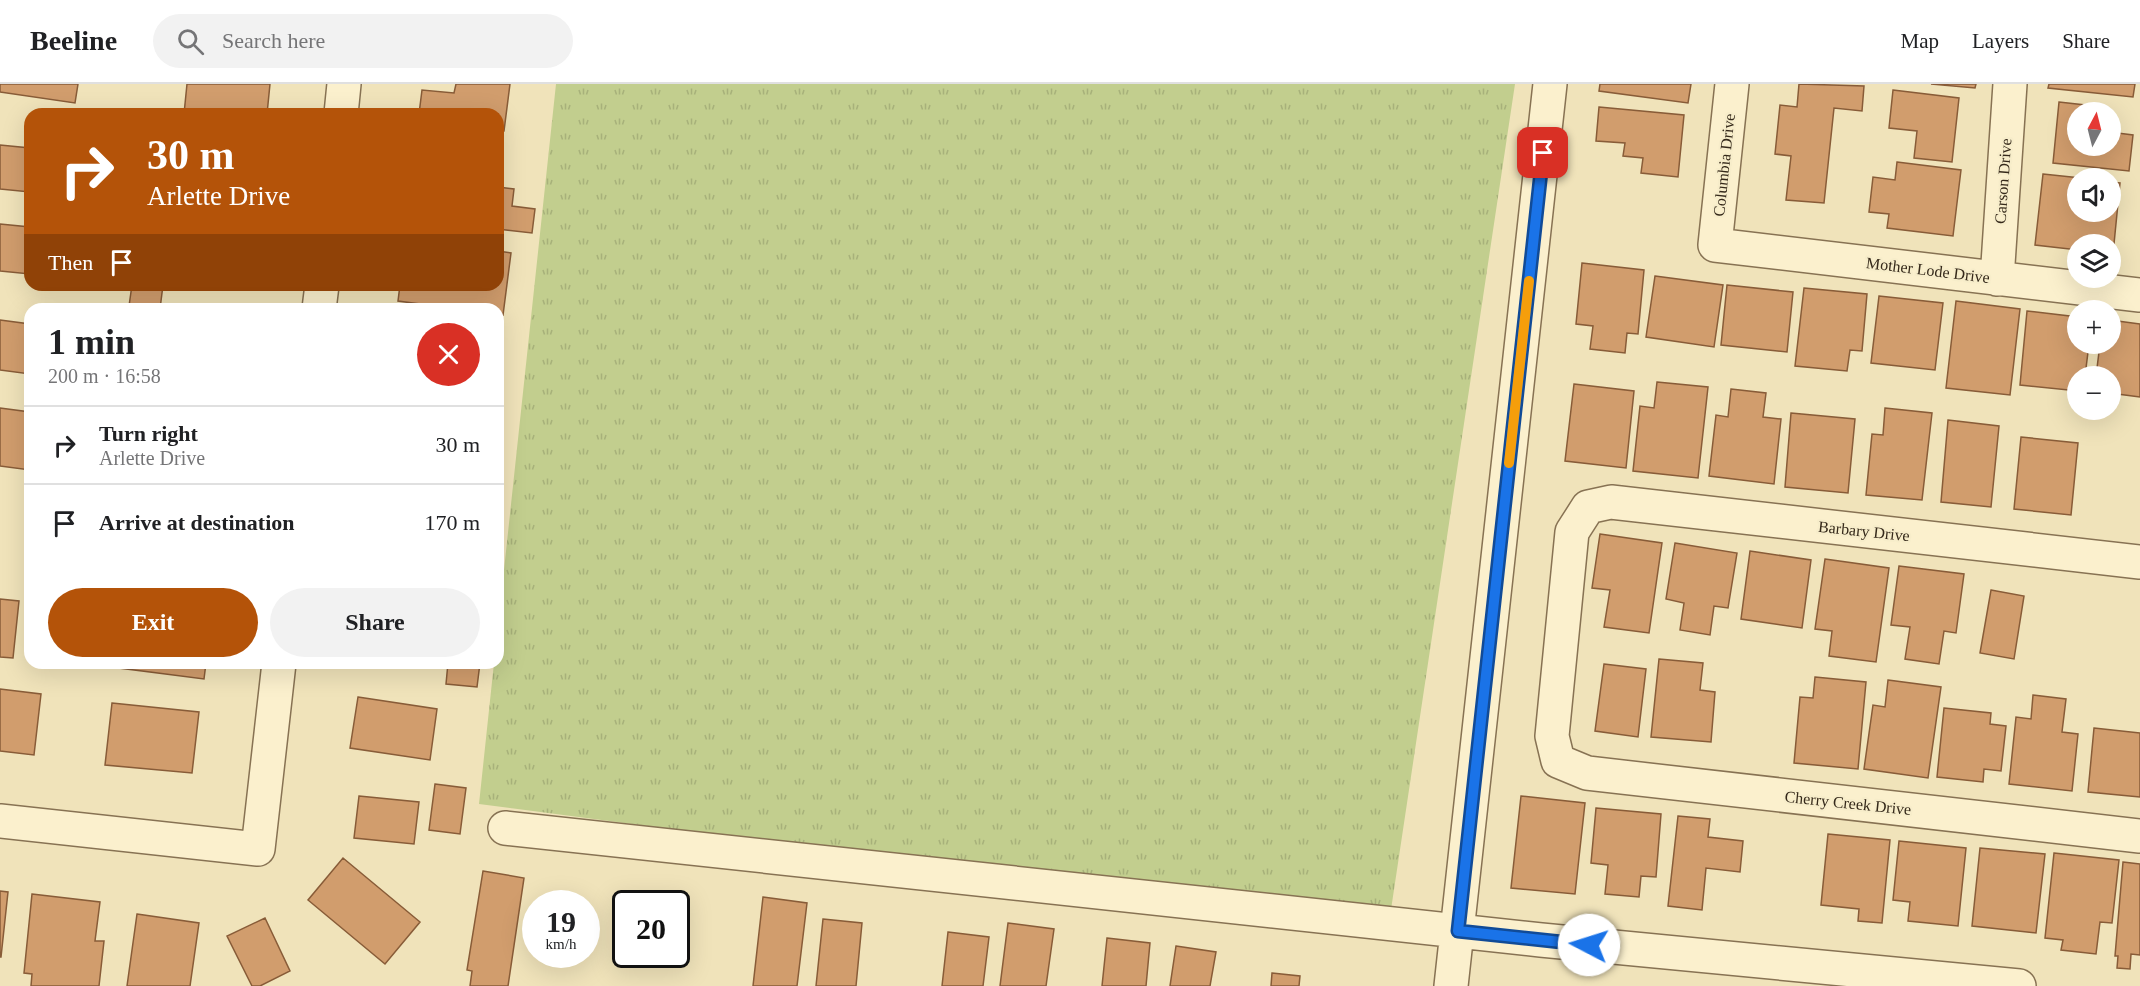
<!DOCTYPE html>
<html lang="en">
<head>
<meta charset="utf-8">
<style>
  body { margin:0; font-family:"Times New Roman",serif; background:#f2f2f2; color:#202124; height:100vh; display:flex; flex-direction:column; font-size:22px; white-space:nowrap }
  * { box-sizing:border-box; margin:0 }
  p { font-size:20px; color:#757577 }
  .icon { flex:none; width:33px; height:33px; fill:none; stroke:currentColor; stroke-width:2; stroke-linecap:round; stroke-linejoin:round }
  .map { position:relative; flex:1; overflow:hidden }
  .sheet { position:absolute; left:24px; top:219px; width:480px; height:366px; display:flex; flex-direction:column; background:#fff; border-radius:18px; box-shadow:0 6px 24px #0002 }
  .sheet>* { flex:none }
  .hud { position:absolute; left:24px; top:24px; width:480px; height:183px; border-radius:18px; box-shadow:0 6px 24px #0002; background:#b45309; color:#fff; overflow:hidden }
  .needle { width:39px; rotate:7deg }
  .tools { position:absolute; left:2067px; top:18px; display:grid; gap:12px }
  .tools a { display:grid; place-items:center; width:54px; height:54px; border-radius:50%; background:#fff; box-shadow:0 6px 24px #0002; font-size:30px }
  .speed { position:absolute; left:522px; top:806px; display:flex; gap:12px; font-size:30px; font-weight:700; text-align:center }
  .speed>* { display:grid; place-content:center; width:78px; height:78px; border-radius:50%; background:#fff; box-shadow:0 6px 24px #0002; line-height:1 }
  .speed small { font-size:15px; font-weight:400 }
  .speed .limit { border:3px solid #111; border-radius:9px; background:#fff; color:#111 }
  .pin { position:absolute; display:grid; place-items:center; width:51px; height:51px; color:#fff; margin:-26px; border-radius:12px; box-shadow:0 3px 9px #0006 }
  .me { position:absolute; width:66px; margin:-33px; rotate:275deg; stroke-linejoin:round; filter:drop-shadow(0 0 4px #0008) }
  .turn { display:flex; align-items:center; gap:21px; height:126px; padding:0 24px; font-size:27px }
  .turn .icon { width:78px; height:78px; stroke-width:2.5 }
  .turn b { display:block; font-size:42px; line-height:51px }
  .then { display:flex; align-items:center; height:57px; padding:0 24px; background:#0003; gap:12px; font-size:22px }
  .round { display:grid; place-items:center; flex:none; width:63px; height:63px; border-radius:32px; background:#f2f2f2 }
  .head { display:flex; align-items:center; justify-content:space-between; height:102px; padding:0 24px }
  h1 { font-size:36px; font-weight:800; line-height:45px }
  .button { display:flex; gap:12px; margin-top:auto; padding:12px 24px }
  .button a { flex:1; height:69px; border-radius:36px; background:#b45309; color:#fff; font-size:24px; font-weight:800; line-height:69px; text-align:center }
  .button a+a { background:#f2f2f2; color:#202124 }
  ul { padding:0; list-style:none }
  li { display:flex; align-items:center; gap:18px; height:78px; padding:0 24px; border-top:2px solid #e0e0e0 }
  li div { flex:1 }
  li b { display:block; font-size:22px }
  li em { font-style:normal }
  header { display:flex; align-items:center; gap:36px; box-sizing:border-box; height:84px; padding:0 30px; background:#fff; border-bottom:2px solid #e0e0e0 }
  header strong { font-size:28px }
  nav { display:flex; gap:33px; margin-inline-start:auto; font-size:21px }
  .search { width:420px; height:54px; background:#f2f2f2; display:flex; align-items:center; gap:15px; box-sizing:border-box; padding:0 21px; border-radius:33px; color:#757577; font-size:22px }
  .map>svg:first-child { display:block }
  .grass { fill:url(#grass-tufts) }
  .building { fill:#d19d6d; stroke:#885c38; stroke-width:1.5 }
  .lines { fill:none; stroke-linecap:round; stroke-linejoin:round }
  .minor-casing { stroke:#877253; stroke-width:36 }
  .minor { stroke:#fbf0cd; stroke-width:33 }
  .route-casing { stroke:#114b97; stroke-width:15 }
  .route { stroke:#1a73e8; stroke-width:10 }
  .slow { stroke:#f59e0b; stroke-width:10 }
  .labels { text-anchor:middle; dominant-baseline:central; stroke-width:4.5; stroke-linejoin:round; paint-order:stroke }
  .street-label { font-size:16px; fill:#35291a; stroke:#f7edca }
</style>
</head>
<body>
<header>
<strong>Beeline</strong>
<div class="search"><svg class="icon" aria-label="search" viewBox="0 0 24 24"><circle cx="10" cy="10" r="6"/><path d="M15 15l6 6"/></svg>Search here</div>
<nav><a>Map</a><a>Layers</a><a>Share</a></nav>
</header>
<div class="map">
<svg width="2140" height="902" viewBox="0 0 2140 902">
  <defs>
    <pattern id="grass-tufts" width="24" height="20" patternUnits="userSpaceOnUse" patternTransform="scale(1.5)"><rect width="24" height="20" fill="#c2ce8e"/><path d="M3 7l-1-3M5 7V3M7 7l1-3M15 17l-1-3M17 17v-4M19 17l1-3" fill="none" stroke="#a7b17a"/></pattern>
  </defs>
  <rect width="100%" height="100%" fill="#f0e3ba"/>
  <!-- grass -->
  <path class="grass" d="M556 0H1515L1389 839 479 720 494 579H498V542Z"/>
  <!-- building -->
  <path class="building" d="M0 0H78L75 19 0 8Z
    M187 0H270L267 30H184Z
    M456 0H510L504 47 498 46V30H419L422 6 454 9Z
    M1600 0H1691L1688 19 1599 7Z
    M1799 0 1864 2 1862 27 1834 24 1824 119 1786 116 1791 72 1775 70 1780 21 1797 23Z
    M1931 0H1976L1975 4Z
    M2049 0H2135L2133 13 2048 4Z
    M1893 6 1959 14 1952 78 1914 74 1917 47 1889 44Z
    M2059 18 2103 23V28H2078V62H2110V48L2133 51 2129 87 2053 79Z
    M1599 23 1684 31 1678 93 1641 89 1643 74 1623 72 1625 59 1596 57Z
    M0 61 30 64V108L0 105Z
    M1897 78 1961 86 1953 152 1887 144 1889 130 1869 128 1873 93 1895 96Z
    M2043 90 2081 94H2078V128H2110V98L2120 99 2113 170H2110V160H2078V166L2035 161Z
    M498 103 514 105 512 122 535 125 532 149 498 145Z
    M0 140 30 143V190L0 187Z
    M498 167 511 169 503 231 498 230V225H458L398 217 400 201H498Z
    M1582 179 1644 186 1638 250 1627 249 1625 269 1590 265 1593 242 1576 240Z
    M1655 192 1723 201 1714 263 1646 253Z
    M132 201H163L160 225 129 222Z
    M1727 201 1793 208 1787 268 1721 261Z
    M1804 204 1867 210 1862 267 1850 266 1847 287 1795 282Z
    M1879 212 1943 219 1935 286 1871 279Z
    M1956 217 2020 225 2010 311 1946 304Z
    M2027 227 2078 233V260H2089L2085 292H2078V307L2020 301Z
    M0 236 30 240V290L0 286Z
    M2110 236 2140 240V313L2110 309V292H2096L2100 260H2110Z
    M1657 298 1708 303 1698 394 1633 387 1640 322 1654 324Z
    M1574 300 1634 307 1626 384 1565 377Z
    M1731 305 1766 309 1763 333 1781 335 1774 400 1709 392 1716 331 1728 333Z
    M0 324 30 328V386L0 382Z
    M1885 324 1932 329 1922 416 1866 411 1872 350 1883 351Z
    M1791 329 1855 335 1848 409 1785 403Z
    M1948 336 1999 342 1991 423 1941 418Z
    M2021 353 2078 359 2071 431 2014 425Z
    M498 377 503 378 498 416Z
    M1600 450 1662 459 1649 549 1604 543 1610 506 1592 504Z
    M1675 459 1737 469 1728 524 1714 522 1710 551 1680 546 1684 519 1666 515Z
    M1750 467 1811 476 1802 544 1741 535Z
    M1825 475 1889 484 1876 578 1829 572 1832 547 1815 545Z
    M1899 482 1964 490 1956 549 1944 547 1939 580 1905 575 1910 543 1891 541Z
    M1991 506 2024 512 2014 575 1980 569Z
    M0 515 19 517 13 574 0 573Z
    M1659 575 1703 579 1700 606 1715 608 1711 658 1651 653Z
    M119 579H206L204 595 119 584Z
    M448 579H480L477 603 446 600Z
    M1604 580 1646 585 1638 653 1595 647Z
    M1815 593 1866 598 1858 685 1794 679 1800 613 1813 614Z
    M1888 596 1941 603 1928 694 1864 685 1873 621 1885 623Z
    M0 605 41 610 34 671 0 667Z
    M2033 611 2066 615 2062 648 2078 650 2072 707 2009 700 2016 633 2031 635Z
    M358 613 437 625 430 676 350 664Z
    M112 619 199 628 192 689 105 681Z
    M1944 624 1991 629 1990 640 2006 642 2001 687 1984 685 1983 698 1937 693Z
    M2094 644 2140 649V713L2088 708Z
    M435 700 466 704 460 750 429 746Z
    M359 712 419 718 414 760 354 754Z
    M1521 712 1585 719 1575 810 1511 804Z
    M1596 724 1661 730 1656 793 1641 792 1639 813 1605 810 1608 781 1591 779Z
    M1678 732 1710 735 1708 753 1743 757 1740 788 1706 784 1702 826 1668 822Z
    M1828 750 1890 756 1882 839 1858 837 1859 825 1821 821Z
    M1899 757 1966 764 1958 842 1908 837 1910 818 1893 816Z
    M1980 764 2045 770 2036 849 1972 842Z
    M2054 769 2119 776 2112 839 2100 838 2096 870 2061 866 2063 856 2045 854Z
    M343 774 420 838 385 880 308 816Z
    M2123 778 2140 780V871L2131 870 2130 885 2117 884 2118 872H2115Z
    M483 787 524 794 508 902H470L472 887 467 886Z
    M0 807 8 808 1 873H0Z
    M32 810 100 818 95 857H104L99 902H31L32 890 24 889Z
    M763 813 807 819 797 902H753Z
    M137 830 199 839 190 902H127Z
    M265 834 290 887 260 902H252L227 852Z
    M823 835 862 839 856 902H816Z
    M1008 839 1054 845 1046 902H1000Z
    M948 848 989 853 983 902H942Z
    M1107 854 1150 859 1146 902H1102Z
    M1176 862 1216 868 1210 902H1170Z
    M1272 889 1300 892 1299 902H1271Z"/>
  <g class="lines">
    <!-- minor casing -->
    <g class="minor-casing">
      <path id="minor" d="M1732 0 1715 161 2140 211
        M341 30 344 0
        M1997 195 2010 0
        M319 225 322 201
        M2140 478 1611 418 1588 423 1572 448 1552 652 1558 677 1587 689 2140 752
        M0 737 258 765 279 579
        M505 744 1541 856 2019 902
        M1451 902 1550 0"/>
    </g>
    <!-- minor -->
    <use href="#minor" class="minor"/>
  </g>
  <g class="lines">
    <!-- route casing -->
    <g class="route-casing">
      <path id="route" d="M1543 69 1458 847 1589 861"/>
    </g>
    <!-- route -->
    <use href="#route" class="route"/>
    <!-- slow -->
    <path class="slow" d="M1509 379 1529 197"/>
  </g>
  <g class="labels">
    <!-- street labels -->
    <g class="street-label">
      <text transform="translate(1724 81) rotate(-84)">Columbia Drive</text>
      <text transform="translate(2003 97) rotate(-86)">Carson Drive</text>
      <text transform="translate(1928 186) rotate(7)">Mother Lode Drive</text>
      <text transform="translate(1864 447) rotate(6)">Barbary Drive</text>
      <text transform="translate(1848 719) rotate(6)">Cherry Creek Drive</text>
    </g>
  </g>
</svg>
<div class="tools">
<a><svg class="needle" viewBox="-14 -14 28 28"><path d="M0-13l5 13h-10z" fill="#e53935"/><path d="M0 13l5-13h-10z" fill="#757577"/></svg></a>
<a><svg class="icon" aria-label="sound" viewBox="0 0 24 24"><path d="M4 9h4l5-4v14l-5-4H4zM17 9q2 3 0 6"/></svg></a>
<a><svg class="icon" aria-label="layers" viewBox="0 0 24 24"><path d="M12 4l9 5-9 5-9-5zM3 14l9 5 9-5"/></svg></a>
<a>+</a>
<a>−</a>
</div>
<div class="speed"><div>19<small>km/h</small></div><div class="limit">20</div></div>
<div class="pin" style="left:1543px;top:69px;background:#d93025"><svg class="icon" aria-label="arrive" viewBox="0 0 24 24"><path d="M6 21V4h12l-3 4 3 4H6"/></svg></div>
<svg class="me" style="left:1589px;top:861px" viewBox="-20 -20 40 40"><circle r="19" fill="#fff"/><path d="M0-13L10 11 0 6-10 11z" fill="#1a73e8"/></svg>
<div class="hud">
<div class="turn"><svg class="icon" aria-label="right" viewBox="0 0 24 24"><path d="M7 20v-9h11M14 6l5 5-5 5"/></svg><div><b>30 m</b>Arlette Drive</div></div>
<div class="then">Then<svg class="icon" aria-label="arrive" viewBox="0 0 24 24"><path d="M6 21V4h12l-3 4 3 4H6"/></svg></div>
</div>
<section class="sheet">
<div class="head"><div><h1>1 min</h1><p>200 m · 16:58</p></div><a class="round" style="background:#d93025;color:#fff"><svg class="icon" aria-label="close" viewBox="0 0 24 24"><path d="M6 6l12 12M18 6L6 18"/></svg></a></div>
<ul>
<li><svg class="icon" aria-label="right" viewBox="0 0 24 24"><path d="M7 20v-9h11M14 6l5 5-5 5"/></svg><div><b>Turn right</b><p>Arlette Drive</p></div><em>30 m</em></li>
<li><svg class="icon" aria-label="arrive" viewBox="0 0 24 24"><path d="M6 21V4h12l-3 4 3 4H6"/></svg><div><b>Arrive at destination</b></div><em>170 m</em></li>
</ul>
<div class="button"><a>Exit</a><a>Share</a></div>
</section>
</div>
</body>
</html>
